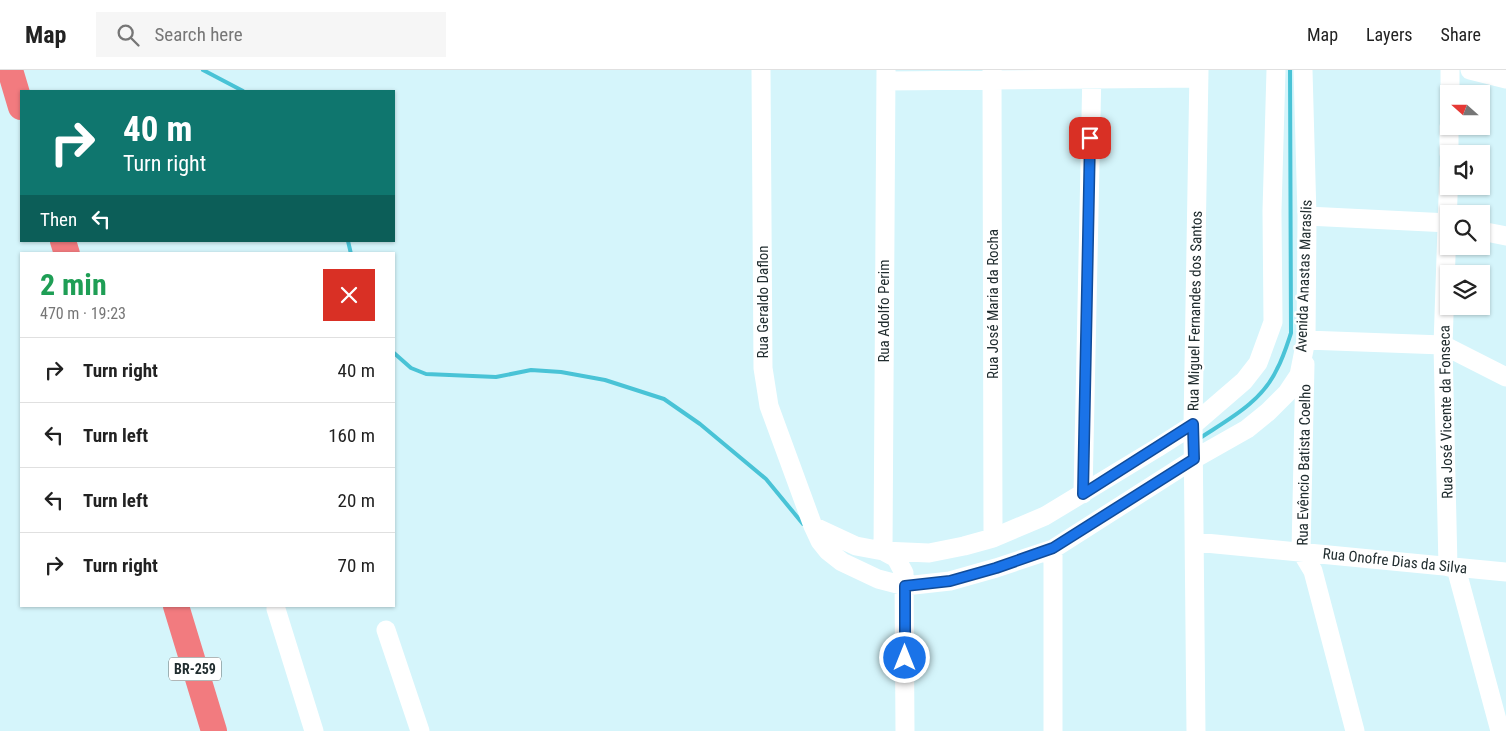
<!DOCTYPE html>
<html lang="en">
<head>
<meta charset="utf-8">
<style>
  body { margin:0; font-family:"Roboto Condensed",sans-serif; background:#f6f6f6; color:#222; height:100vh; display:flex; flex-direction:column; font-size:19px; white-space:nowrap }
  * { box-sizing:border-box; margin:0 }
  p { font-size:16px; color:#767676 }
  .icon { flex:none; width:28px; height:28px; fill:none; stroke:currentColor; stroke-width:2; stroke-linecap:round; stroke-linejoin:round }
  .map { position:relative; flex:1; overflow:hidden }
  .drawer { position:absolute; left:20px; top:182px; width:375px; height:355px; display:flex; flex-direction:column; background:#fff; border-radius:0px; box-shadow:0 1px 4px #0004 }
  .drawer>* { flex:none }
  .guide { position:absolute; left:20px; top:20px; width:375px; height:152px; border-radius:0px; box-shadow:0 1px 4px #0004; background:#0f766e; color:#fff; overflow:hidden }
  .needle { width:32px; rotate:291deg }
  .tools { position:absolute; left:1440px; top:15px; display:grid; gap:10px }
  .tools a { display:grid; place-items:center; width:50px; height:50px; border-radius:0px; background:#fff; box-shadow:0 1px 4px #0004; font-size:25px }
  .pin { position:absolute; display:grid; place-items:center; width:42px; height:42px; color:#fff; margin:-21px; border-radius:10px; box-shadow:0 2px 8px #0006 }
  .me { position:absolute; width:55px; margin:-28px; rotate:0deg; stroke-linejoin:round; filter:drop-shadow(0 0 4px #0008) }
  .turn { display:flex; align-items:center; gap:18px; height:105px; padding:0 20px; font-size:22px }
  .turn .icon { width:65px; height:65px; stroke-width:2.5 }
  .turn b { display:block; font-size:35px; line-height:42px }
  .then { display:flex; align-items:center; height:48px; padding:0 20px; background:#0003; gap:10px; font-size:19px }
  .round { display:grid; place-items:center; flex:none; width:52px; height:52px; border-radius:0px; background:#f6f6f6 }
  .headline { display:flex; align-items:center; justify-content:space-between; height:85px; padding:0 20px }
  h1 { font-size:30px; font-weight:700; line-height:38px; color:#1e9e55 }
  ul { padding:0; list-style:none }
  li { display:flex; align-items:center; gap:15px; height:65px; padding:0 20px; border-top:1px solid #e0e0e0 }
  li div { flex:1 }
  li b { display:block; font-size:19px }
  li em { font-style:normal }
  header { display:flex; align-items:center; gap:30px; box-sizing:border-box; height:70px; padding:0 25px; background:#fff; border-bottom:1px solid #e0e0e0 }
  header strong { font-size:24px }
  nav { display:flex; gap:28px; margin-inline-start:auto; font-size:18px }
  .search { width:350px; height:45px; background:#f6f6f6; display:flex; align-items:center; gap:12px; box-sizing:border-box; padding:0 18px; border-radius:0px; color:#767676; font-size:19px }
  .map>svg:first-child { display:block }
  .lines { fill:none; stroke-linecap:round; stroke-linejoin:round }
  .stream { stroke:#49c3d6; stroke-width:4 }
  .minor { stroke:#fff; stroke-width:19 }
  .highway { stroke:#f27b7f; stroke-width:26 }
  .route-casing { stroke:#114b97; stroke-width:12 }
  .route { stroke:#1a73e8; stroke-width:9 }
  .labels { text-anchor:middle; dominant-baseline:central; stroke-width:5; stroke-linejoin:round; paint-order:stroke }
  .shield { fill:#fff; stroke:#646c6d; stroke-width:1 }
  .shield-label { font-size:14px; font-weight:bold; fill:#212d2f }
  .street-label { font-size:15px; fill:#212d2f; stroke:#fff }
</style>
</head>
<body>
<header>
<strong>Map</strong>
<div class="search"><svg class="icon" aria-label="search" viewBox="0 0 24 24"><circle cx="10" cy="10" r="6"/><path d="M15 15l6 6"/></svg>Search here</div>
<nav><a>Map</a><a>Layers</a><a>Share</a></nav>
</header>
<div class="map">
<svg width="1506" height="661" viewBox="0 0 1506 661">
  <rect width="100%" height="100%" fill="#d5f5fb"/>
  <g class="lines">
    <!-- stream -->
    <path class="stream" d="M203 0 243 21
      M348 171 351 184
      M394 283 411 298 426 304 496 307 531 300 561 302 605 310 664 329 700 354 766 409 803 454
      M1200 368C1229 349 1262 332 1277 299 1283 288 1287 275 1291 263L1290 0"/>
    <!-- minor -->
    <path class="minor" d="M761 0 763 298 769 336 813 456 820 471 828 481 842 492 878 509 905 516 950 511 996 498 1053 479 1194 389 1247 359 1268 342 1287 323 1299 305 1306 270 1307 146 1303 0
      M992 0 993 468
      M1470 0 1506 9
      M886 11 1199 8
      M1450 24V0
      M1449 84V56
      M1307 146 1449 153
      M1481 161 1506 166
      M1306 270 1443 275 1506 307
      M1305 294 1301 481 1313 501 1355 661
      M1083 424 1092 0
      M813 456 856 476 883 481 929 483 964 476 993 468 1045 446 1157 378 1193 355 1244 311 1258 293 1273 252 1272 141 1276 0
      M1195 472 1506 502
      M1053 479V661
      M883 481 886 0
      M883 481 896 488 904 503 905 661
      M1448 497 1443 275 1449 98
      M1456 498 1500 661
      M276 539 314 661
      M386 560 420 661
      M1196 661 1193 355 1199 0"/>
    <!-- highway -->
    <path class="highway" d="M10 0 21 37
      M63 171 67 184
      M176 536 214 661"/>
  </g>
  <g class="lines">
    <!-- route casing -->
    <g class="route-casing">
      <path id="route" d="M905 588V516L950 511 996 498 1053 478 1194 389 1193 354 1083 424 1090 68"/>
    </g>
    <!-- route -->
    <use href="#route" class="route"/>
  </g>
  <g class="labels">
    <!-- shield labels -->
    <rect class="shield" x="169" y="587.5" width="52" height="23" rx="4"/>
    <g class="shield-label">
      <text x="195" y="599">BR-259</text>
    </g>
    <!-- street labels -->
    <g class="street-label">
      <text transform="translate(1304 206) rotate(-88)">Avenida Anastas Maraslis</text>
      <text transform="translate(763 232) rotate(-90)">Rua Geraldo Daflon</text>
      <text transform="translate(993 234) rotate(-90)">Rua José Maria da Rocha</text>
      <text transform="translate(884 241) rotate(-90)">Rua Adolfo Perim</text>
      <text transform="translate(1195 241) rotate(-89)">Rua Miguel Fernandes dos Santos</text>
      <text transform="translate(1446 342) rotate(-91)">Rua José Vicente da Fonseca</text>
      <text transform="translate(1304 395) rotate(-89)">Rua Evêncio Batista Coelho</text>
      <text transform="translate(1395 491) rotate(6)">Rua Onofre Dias da Silva</text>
    </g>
  </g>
</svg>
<div class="tools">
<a><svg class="needle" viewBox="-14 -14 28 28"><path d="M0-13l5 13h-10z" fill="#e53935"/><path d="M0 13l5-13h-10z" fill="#767676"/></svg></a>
<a><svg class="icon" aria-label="sound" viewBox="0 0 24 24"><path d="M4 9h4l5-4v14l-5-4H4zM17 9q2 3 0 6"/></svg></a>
<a><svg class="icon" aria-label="search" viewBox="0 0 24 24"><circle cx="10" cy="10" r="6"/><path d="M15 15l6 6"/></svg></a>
<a><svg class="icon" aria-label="layers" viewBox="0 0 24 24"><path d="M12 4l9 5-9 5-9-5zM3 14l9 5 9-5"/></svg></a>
</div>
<div class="pin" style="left:1090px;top:68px;background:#d93025"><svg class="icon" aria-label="arrive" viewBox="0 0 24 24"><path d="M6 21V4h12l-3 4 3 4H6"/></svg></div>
<svg class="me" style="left:905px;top:588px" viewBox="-20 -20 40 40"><circle r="17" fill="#1a73e8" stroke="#fff" stroke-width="3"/><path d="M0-11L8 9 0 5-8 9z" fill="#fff"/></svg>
<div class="guide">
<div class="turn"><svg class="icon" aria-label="right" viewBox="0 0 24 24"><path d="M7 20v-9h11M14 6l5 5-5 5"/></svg><div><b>40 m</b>Turn right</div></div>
<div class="then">Then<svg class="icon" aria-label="left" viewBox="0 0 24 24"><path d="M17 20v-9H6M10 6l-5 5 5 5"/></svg></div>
</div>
<section class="drawer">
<div class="headline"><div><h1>2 min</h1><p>470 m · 19:23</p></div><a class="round" style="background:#d93025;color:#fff"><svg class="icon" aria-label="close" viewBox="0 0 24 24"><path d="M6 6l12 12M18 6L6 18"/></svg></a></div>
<ul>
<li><svg class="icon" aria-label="right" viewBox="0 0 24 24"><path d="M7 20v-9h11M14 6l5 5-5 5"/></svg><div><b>Turn right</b></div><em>40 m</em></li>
<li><svg class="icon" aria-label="left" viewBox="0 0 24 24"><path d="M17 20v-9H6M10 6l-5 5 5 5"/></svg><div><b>Turn left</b></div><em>160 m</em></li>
<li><svg class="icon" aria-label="left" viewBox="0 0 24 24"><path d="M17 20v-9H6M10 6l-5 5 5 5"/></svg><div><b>Turn left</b></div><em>20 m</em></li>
<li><svg class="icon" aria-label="right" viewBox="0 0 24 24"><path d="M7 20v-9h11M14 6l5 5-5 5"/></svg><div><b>Turn right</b></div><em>70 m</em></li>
</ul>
</section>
</div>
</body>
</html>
